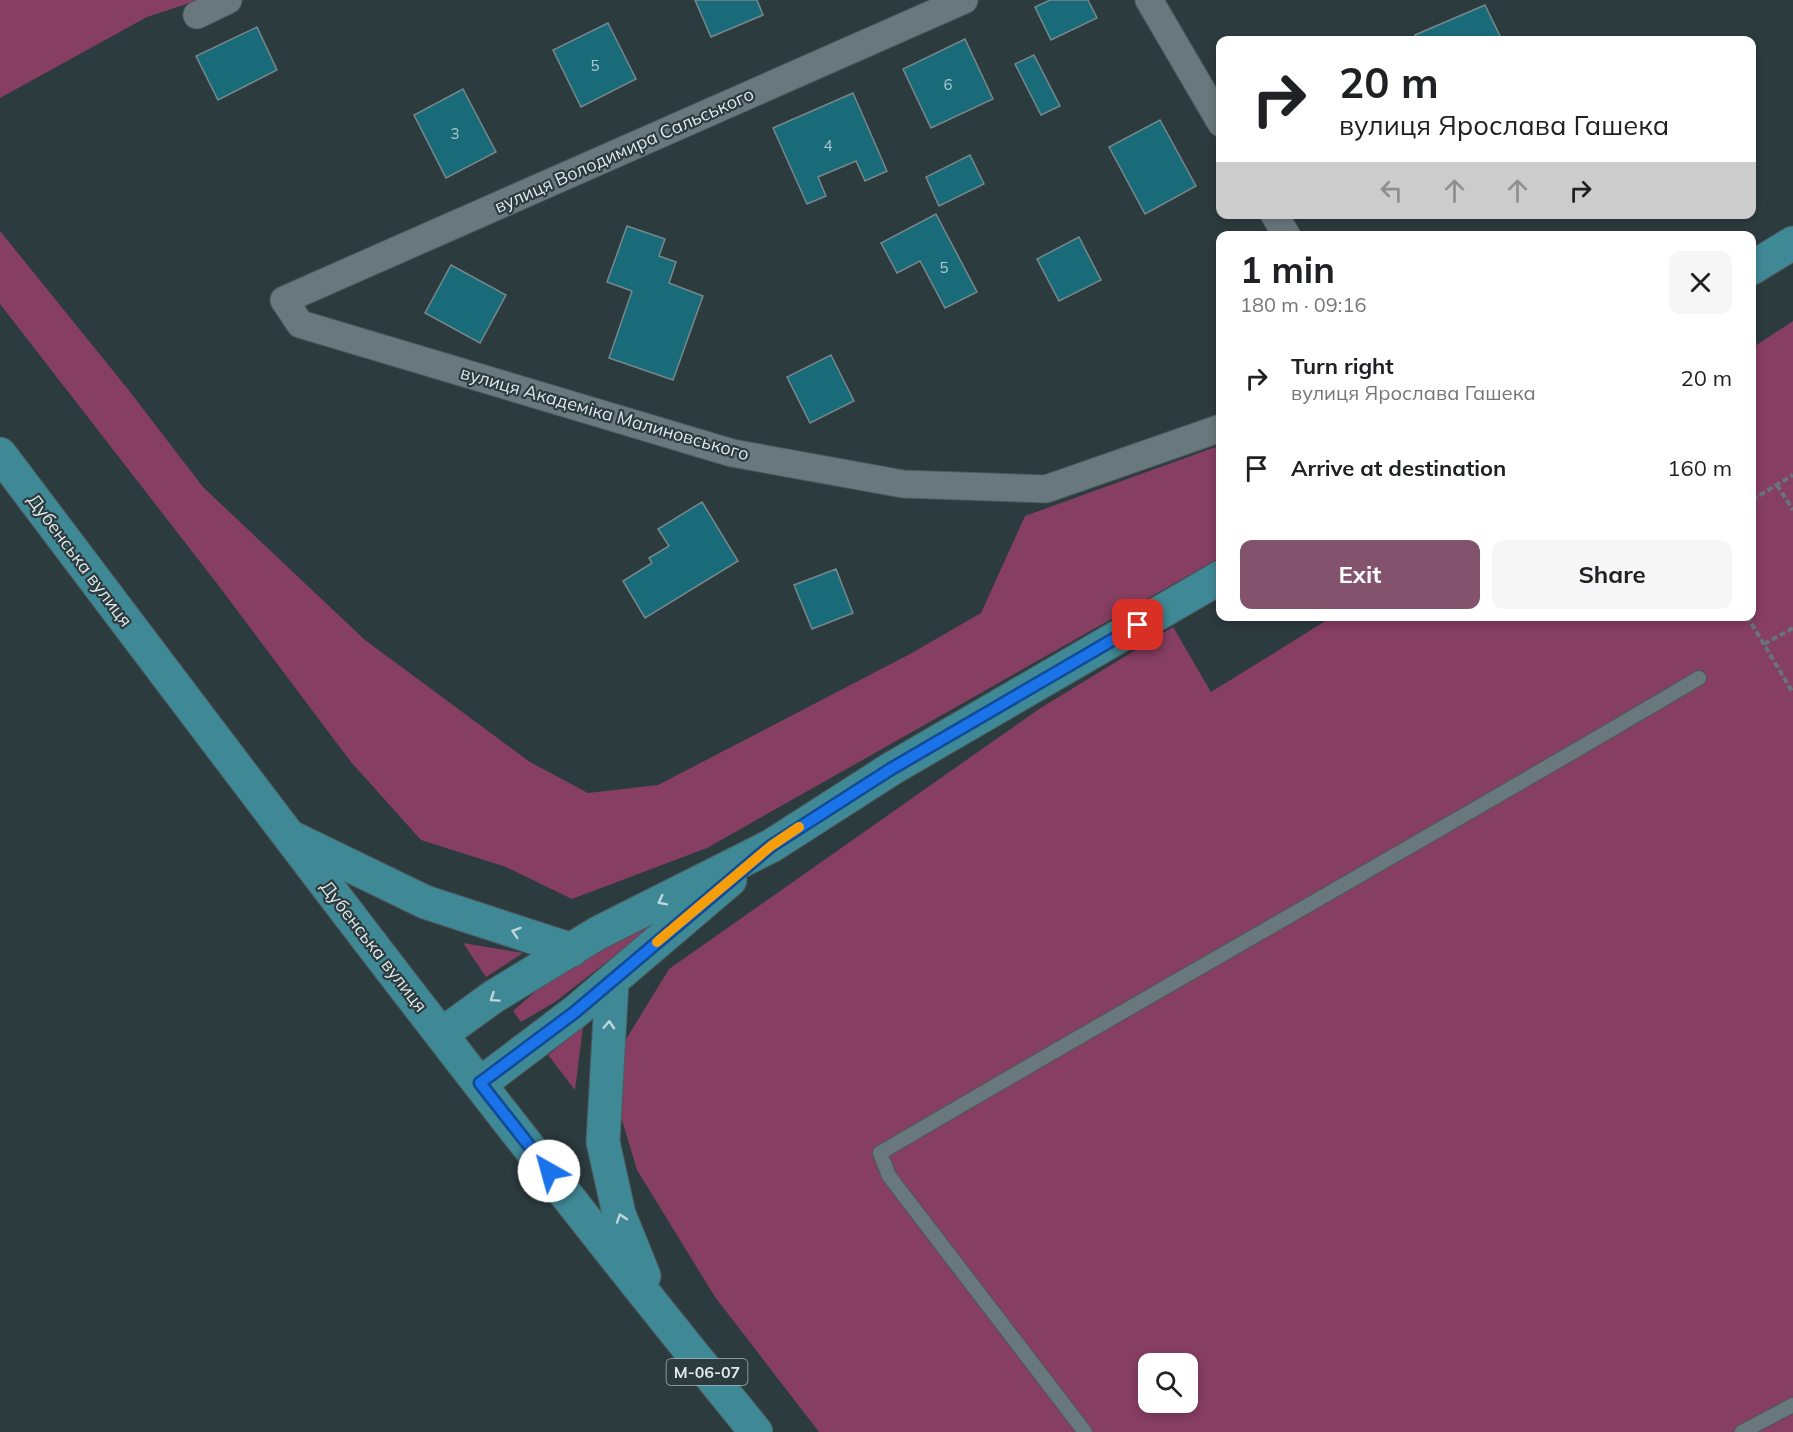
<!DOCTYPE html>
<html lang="en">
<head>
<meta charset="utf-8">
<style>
  body { margin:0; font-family:Mulish,sans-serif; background:#f6f6f6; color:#202124; height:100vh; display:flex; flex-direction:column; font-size:22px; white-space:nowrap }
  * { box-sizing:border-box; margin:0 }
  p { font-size:20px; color:#757577 }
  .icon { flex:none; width:33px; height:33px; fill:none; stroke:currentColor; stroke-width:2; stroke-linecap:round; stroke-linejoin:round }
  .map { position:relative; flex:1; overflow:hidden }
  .details { position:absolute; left:1216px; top:231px; width:540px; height:390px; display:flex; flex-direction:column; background:#fff; border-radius:12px; box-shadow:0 3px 9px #0003 }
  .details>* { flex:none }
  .hud { position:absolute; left:1216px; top:36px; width:540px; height:183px; border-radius:12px; box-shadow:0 3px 9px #0003; background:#fff; color:#202124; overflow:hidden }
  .controls { position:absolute; left:1138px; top:1353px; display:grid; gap:12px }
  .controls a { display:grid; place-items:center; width:60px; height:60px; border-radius:12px; background:#fff; box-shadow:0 3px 9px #0003; font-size:30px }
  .pin { position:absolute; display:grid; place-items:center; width:51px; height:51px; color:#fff; margin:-26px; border-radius:12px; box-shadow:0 3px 9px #0006 }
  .me { position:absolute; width:66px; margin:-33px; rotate:322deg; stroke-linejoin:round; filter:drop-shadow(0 0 4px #0008) }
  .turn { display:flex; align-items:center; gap:21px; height:126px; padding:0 24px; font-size:27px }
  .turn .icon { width:78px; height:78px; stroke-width:2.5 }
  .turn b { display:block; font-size:42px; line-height:51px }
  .lanes { display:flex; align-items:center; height:57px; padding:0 24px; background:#0003; justify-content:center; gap:30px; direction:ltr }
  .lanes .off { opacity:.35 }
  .round { display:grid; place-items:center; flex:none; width:63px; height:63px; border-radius:12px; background:#f6f6f6 }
  .summary { display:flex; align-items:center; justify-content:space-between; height:102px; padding:0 24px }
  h1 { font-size:36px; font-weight:700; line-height:45px }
  .action { display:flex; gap:12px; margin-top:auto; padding:12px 24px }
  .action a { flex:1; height:69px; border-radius:12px; background:#83526c; color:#fff; font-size:24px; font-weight:700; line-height:69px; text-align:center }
  .action a+a { background:#f6f6f6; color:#202124 }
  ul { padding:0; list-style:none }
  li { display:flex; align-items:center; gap:18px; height:90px; padding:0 24px }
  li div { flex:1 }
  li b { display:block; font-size:22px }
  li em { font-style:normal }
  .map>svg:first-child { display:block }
  .green { fill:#863e63; fill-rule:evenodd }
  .building { fill:#1a6b7a; stroke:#77888b; stroke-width:1.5 }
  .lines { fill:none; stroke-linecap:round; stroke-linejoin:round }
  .service-casing { stroke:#4d5a5d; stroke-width:16 }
  .minor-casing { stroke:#4d5a5d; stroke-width:29 }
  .primary-casing { stroke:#4d5a5d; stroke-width:35 }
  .path { stroke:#687578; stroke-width:4; stroke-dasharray:6 3; stroke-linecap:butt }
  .service { stroke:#68787c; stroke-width:14 }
  .minor { stroke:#68787c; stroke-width:27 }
  .primary { stroke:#3f8895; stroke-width:33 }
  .oneway { stroke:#c0d6db }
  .route-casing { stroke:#114b97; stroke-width:15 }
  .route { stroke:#1a73e8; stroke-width:10 }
  .slow { stroke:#f59e0b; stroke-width:10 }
  .labels { text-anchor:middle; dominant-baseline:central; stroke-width:4.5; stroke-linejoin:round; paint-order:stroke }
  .number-label { font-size:15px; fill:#aecad0 }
  .shield { fill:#2c3b3e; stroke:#aab5b8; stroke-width:1.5 }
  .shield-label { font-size:16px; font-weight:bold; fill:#e0e9ec }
  .street-label { font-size:18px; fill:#e0e9ec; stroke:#2c3b3e }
</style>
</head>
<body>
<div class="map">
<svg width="1793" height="1432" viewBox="0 0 1793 1432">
  <rect width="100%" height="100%" fill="#2c3b3e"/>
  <!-- green -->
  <path class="green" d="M0 0H199L147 17 0 98Z
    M0 231 127 388 203 487 365 640 530 762 588 793 658 785 910 654 981 613 1025 516 1221 445V557L707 848 572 899 506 867 421 840 351 762 215 581 0 304Z
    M1793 321V1432H819L715 1297 637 1170 619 1110 625 1041 669 969 1039 709 1173 627 1211 692 1332 617 1752 616V348ZM1149 1364H1188V1402H1149Z
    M672 911 555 1002 521 1022 513 1011 544 984Z
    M463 943 523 953 486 977Z
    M583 1027 575 1090 548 1055Z"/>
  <!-- building -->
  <path class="building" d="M695 0H757L763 15 711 37Z
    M1050 0H1088L1097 18 1051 40 1035 7Z
    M1485 5 1502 40H1417L1415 35Z
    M608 23 636 79 581 107 553 50Z
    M257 27 277 70 218 100 196 56Z
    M965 39 993 99 931 128 903 69Z
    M1034 55 1060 106 1041 115 1015 64Z
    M463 89 496 152 446 178 414 115Z
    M853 93 887 171 865 181 856 161 818 177 826 196 807 204 773 128Z
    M1160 120 1196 186 1145 214 1109 147Z
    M970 155 984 184 939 206 926 177Z
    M936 214 977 292 945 308 920 261 897 273 881 243Z
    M627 226 665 239 659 256 676 262 669 283 703 296 673 380 609 358 632 291 607 282Z
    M1079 237 1101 280 1059 301 1037 259Z
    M451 265 506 295 480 343 425 313Z
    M831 355 854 401 810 423 787 377Z
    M702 502 738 561 645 618 623 581 652 563 649 558 669 546 658 529Z
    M836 569 853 613 812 629 794 585Z"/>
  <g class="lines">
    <!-- service casing -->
    <g class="service-casing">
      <path id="service" d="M1085 1432 889 1176 880 1153C1152 993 1427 839 1699 678
        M1742 1432 1793 1405"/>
    </g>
    <!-- minor casing -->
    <g class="minor-casing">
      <path id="minor" d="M964 0 284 300 300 324 732 453 903 484 1046 489 1221 428
        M1149 0 1221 123
        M197 15 228 0
        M1274 214 1287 236"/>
    </g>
    <!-- primary casing -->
    <g class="primary-casing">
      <path id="primary" d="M1752 268 1793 243
        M0 454C248 783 496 1113 756 1432
        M293 838 425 902 572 950
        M612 981 603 1142 619 1214 644 1276
        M442 1034 493 997 598 933 771 846 891 769 1221 577
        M480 1084 575 1012 730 880"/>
    </g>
    <!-- path -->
    <path class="path" d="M1777 485 1793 510
      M1752 500 1793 475
      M1747 616 1793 693
      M1764 644 1793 628"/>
    <!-- service -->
    <use href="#service" class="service"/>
    <!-- minor -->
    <use href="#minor" class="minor"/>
    <!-- primary -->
    <use href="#primary" class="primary"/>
  </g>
  <!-- one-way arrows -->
  <defs><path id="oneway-chevron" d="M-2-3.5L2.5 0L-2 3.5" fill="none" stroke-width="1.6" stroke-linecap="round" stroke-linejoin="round" transform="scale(1.5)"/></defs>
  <g class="oneway">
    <use href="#oneway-chevron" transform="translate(662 901) rotate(153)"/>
    <use href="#oneway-chevron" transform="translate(516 932) rotate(-162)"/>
    <use href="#oneway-chevron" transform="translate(494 998) rotate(146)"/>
    <use href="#oneway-chevron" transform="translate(609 1025) rotate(-87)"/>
    <use href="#oneway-chevron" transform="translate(621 1218) rotate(-109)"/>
  </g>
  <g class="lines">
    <!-- route casing -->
    <g class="route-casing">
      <path id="route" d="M549 1171 480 1083 575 1012 771 846 891 769 1138 625"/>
    </g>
    <!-- route -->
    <use href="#route" class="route"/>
    <!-- slow -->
    <path class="slow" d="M657 942 771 846 799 827"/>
  </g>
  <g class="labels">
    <!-- number labels -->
    <g class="number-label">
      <text x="595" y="65">5</text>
      <text x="948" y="84">6</text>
      <text x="455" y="133">3</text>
      <text x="828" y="145">4</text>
      <text x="944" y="267">5</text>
    </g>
    <!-- shield labels -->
    <rect class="shield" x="666.5" y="1359" width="81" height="26" rx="4.5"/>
    <g class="shield-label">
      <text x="707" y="1372">М-06-07</text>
    </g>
    <!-- street labels -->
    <g class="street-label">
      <text transform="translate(624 150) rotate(-24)">вулиця Володимира Сальського</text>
      <text transform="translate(605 413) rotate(16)">вулиця Академіка Малиновського</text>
      <text transform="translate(80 560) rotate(53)">Дубенська вулиця</text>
      <text transform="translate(374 946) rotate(52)">Дубенська вулиця</text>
    </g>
  </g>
</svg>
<div class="controls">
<a><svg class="icon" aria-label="search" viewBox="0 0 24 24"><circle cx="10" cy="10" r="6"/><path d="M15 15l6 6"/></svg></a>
</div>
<div class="pin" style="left:1138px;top:625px;background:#d93025"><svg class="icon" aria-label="arrive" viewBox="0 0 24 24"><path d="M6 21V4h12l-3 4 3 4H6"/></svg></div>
<svg class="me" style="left:549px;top:1171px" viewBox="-20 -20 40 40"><circle r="19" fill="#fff"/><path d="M0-13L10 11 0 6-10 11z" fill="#1a73e8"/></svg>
<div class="hud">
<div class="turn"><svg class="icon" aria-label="right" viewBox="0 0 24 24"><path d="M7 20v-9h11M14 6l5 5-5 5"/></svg><div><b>20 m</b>вулиця Ярослава Гашека</div></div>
<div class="lanes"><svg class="icon off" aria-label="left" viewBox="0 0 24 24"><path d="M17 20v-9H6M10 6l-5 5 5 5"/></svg><svg class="icon off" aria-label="ahead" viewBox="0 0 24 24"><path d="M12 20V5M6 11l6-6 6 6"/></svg><svg class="icon off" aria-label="ahead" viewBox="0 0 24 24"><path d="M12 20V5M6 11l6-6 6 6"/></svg><svg class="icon" aria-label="right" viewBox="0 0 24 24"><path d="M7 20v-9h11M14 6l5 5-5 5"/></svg></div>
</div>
<section class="details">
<div class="summary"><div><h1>1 min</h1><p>180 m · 09:16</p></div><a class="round"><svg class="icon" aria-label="close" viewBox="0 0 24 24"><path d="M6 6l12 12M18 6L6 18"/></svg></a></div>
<ul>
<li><svg class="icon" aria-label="right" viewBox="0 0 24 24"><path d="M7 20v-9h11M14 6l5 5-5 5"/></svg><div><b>Turn right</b><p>вулиця Ярослава Гашека</p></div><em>20 m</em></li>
<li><svg class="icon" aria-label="arrive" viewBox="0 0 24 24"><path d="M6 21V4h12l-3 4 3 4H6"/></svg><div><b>Arrive at destination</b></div><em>160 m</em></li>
</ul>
<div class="action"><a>Exit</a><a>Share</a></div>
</section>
</div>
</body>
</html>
